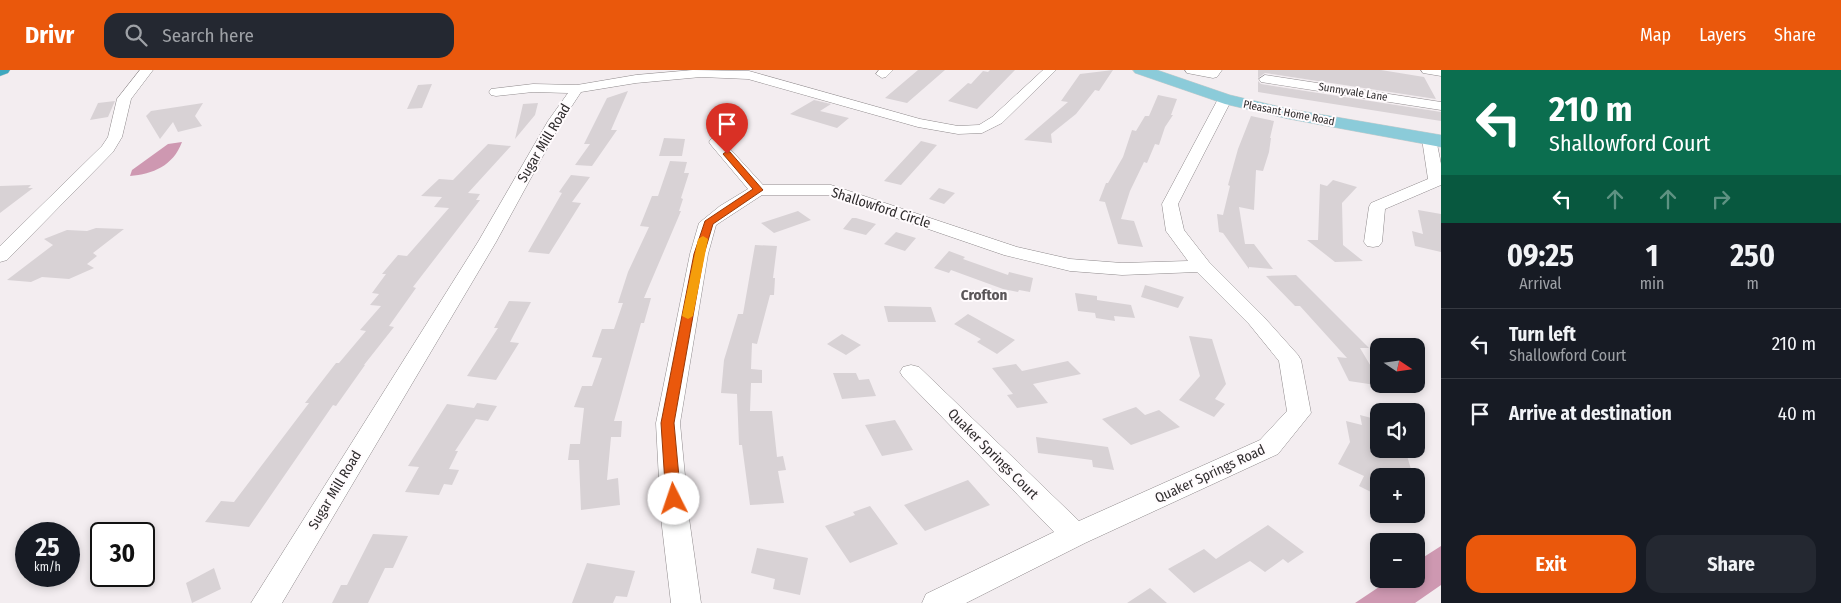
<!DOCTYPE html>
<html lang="en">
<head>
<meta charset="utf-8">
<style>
  body { margin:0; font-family:"Fira Sans Condensed",sans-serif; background:#242831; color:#f1f3f6; height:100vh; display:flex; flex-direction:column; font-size:19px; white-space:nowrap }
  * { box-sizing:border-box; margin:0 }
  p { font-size:16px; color:#9ea1a6 }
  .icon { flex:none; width:28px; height:28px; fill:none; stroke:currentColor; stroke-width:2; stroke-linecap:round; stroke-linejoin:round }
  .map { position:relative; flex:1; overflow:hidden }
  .sheet { display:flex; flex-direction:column; background:#171b24; width:400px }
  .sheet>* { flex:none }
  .guide { background:#0b6e4f; color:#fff; overflow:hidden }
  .needle { width:32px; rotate:103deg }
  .buttons { position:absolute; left:1370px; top:268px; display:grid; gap:10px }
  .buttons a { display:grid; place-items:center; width:55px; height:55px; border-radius:10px; background:#171b24; box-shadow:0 2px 8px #0003; font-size:25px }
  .speed { position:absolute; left:15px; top:452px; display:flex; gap:10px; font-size:25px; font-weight:700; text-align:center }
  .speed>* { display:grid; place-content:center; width:65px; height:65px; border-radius:50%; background:#171b24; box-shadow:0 2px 8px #0003; line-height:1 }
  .speed small { font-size:12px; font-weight:400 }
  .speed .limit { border:2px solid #111; border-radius:8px; background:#fff; color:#111 }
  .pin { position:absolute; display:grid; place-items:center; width:42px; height:42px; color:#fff; margin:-51px -21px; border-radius:50% 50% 50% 0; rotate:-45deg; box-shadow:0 0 5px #0007 }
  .pin .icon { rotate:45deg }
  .me { position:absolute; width:55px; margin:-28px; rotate:356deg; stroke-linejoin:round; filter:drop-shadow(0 0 4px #0008) }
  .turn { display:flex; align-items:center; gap:18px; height:105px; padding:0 25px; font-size:22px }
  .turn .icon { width:65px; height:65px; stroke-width:2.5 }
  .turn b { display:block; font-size:35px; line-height:42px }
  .lanes { display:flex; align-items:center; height:48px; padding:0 25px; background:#0003; justify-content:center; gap:25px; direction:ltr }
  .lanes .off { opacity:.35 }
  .eta { display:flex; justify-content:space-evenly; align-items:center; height:85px; text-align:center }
  .eta b { font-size:30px; font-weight:700; line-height:35px }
  .action { display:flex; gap:10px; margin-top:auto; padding:10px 25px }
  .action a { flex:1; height:58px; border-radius:15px; background:#ea580c; color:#fff; font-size:20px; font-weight:700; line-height:58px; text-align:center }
  .action a+a { background:#242831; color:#f1f3f6 }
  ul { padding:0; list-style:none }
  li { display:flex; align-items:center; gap:15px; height:70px; padding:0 25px; border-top:1px solid #363941 }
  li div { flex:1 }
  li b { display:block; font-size:19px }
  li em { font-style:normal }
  header { display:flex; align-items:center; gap:30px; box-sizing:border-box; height:70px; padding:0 25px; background:#ea580c; color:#fff }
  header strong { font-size:24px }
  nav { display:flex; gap:28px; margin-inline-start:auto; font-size:18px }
  .search { width:350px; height:45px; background:#242831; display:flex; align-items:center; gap:12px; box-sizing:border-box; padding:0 18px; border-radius:15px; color:#9ea1a6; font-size:19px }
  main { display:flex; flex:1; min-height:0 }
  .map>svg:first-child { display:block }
  .water { fill:#ce98b1 }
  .building { fill:#d8d2d5 }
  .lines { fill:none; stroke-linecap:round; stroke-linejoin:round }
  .minor-casing { stroke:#8f8a8c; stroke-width:1 }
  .major-casing { stroke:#cdcdcd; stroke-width:1 }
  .highway-casing { stroke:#cdcdcd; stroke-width:1 }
  .minor { fill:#fff; fill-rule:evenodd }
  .major { fill:#8bcbd9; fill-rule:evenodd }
  .highway { fill:#3ea8bf; fill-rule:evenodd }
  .route { fill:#ea580c; stroke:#983908 }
  .slow { fill:#f59e0b }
  .labels { text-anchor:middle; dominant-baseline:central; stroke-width:4; stroke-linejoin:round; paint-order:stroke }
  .far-street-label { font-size:11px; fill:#302d2e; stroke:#fffbfd }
  .street-label { font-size:14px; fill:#302d2e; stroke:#fffbfd }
  .neighbourhood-label { font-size:15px; font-weight:bold; fill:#5a5558; stroke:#fffbfd }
</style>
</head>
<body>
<header>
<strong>Drivr</strong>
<div class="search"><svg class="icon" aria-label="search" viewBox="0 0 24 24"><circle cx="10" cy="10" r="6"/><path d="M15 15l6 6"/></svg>Search here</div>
<nav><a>Map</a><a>Layers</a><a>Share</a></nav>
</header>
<main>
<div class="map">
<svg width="1441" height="533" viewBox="0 0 1441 533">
  <rect width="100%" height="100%" fill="#f3edf0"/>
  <!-- water -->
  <path class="water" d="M182 72C173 96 153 104 130 106L132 100 168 74Z
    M1441 476V515L1415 533H1355L1391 509H1416V492Z"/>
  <!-- building -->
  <path class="building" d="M918 0H945L907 33 885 28Z
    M990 0H1015L977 39 948 31 968 13 971 14 983 1 988 2Z
    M1113 0 1099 21 1095 20 1076 44 1051 64 1052 73 1024 70 1068 32 1061 31 1080 4Z
    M1258 0H1381L1424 7 1436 29 1265 3 1258 8Z
    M1258 11 1261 14 1441 42V51L1258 22Z
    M432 14 422 38 407 39 418 15Z
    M628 21 611 60H617L592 96 575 95 590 74H584L607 28Z
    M1158 25 1177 29 1171 45H1173L1165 57 1159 75 1155 74 1147 93 1144 92 1130 121 1121 149 1134 151 1143 177 1118 174 1105 132 1099 131 1106 113H1108L1123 87 1132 60 1136 61 1145 46H1149Z
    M814 30 831 34 820 41 849 48 837 58 790 44Z
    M115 31 108 47 90 50 98 33Z
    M203 33 195 46 202 56 178 62 173 52 160 69 146 46 151 41Z
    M538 33 535 45 515 69 523 34Z
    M1251 46 1274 51 1270 68H1271L1269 82 1263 101 1256 100 1254 140 1239 137 1245 174H1254L1273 199 1249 197V199L1223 163 1219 162 1217 144 1223 145 1230 116 1228 115 1238 79Z
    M664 68 685 69 682 86H659Z
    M921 71 937 75 901 115 884 111Z
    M488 74 511 76 468 123 480 124 476 130H480L413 217 416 218 389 256 394 257 364 295H365L336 336 333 335 249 457 205 452 221 431 234 432 309 333H305L336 293H339L366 261 360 260 381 236 370 235 379 224 372 223 386 204H382L398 185 407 186 449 138 434 137 442 127 421 126 439 109 453 110Z
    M670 91 687 92 684 103H689L681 128 683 129 679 141H681L644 228H651L644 253H641L614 351H622L621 367H611L607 410 618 408 620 435 581 440 579 390H568L570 374H580L584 338 574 337 582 316H592L602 288 592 287 602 259H614L623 233H618L628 202 649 157 640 156 652 126H658Z
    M571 105 590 107 572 132 581 133 549 184 528 182 562 123 559 122Z
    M1333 110 1357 117 1342 133 1343 175 1363 191 1335 192 1307 170H1318L1320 114 1327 116Z
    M31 115 28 118H33L0 143V116Z
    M939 118 955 123 944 134 929 129Z
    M1418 140 1441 144V182L1415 176 1412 161 1423 164Z
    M798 141 811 150 774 163 761 153Z
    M852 148H856L876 154 866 165 843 159Z
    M96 158 124 159 93 183 97 186 87 194 94 198 69 209 42 207 31 212 7 210 53 175 44 169 67 160 87 161Z
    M896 162 916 168 905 181 884 174Z
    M755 175 777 176 773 208H775L774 225H770L757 274 752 273 751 299 762 300V313H751L750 341H772L777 387 783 386 786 400 778 401 784 433 750 435 742 375H739L737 324 721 323 724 290 738 244H743Z
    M949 181 965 187 963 189 1008 205 1009 202 1033 208 1030 222 1019 220 1018 222 1003 219 951 200 949 203 934 198Z
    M1296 205 1369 278H1360L1379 310V314L1382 316 1349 311 1337 287 1347 288 1300 236H1295L1266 206Z
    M1145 215 1184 227 1178 238 1141 227Z
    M1075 223 1097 226V230L1131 235 1135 248 1114 246 1115 251 1096 248 1095 243 1078 241Z
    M509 231 531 232 510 272 519 273 496 310 467 306 498 258H494Z
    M884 236 931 237 936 252H888Z
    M968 244 1015 270 997 284 977 272 981 269 954 254Z
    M842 264 861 275 846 285 827 274Z
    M1189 266 1212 269 1226 314 1215 329 1225 334 1214 347 1179 330 1200 306Z
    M1068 291 1081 304 1033 314 1048 333 1017 338 1007 325 1013 324 992 298 1016 294 1022 301Z
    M833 303H856L859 310 869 309 876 326 842 329Z
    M477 333 497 336 488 351 476 349 455 381H458L449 399 459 400 452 415 444 414 439 425 405 422 419 397 408 396 447 334 474 338Z
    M1136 337 1145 345 1159 340 1180 357 1131 375 1102 349Z
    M1360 345 1379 350V379H1405L1413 406H1379V426L1359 416 1364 406 1338 394 1350 372 1346 351 1362 355Z
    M895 350 913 380 882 386 865 355Z
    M1036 367 1108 377 1114 400 1093 397 1092 390 1038 383Z
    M968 410 990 435 925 461 904 435Z
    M870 436 898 474 850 493 825 456 855 445 853 442Z
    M1268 455 1304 482 1288 493 1283 489 1265 502 1250 491 1194 523 1168 499 1204 479 1216 489Z
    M373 464 408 466 393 498H385L368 533H332L341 515H347Z
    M757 478 808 488 800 525 773 519 775 509 751 503Z
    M587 493 635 501 627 527 616 526 613 533H572Z
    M214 498 221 519 192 533 186 513Z
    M1150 518 1167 533H1127Z"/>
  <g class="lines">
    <!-- minor casing -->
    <g class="minor-casing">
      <path id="minor" d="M140 0H153L131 29 122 67 113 82 7 190 0 192V176L102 76 108 67 117 29Z
        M693 0 749 1 920 49 958 56 979 55 992 47 1043 0H1056L1002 53 982 63 958 64 918 57 748 9 701 7 636 13 581 22 562 51 496 172 282 533H251L478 172 548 51 568 23 533 22 496 26 491 25 489 22 491 19 533 14 577 15 636 5Z
        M879 0H893L886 7 882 8 876 4Z
        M1185 0H1222L1217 7 1213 8 1187 3Z
        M1421 0H1441V6L1423 3Z
        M1265 5 1441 32V40L1261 12 1259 9Z
        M1225 25 1232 29 1178 134 1184 160 1209 192 1263 246 1298 285 1301 290 1311 343 1278 384 1085 473 966 533H922L926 524 1054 462 903 307 900 302 903 297 911 295 919 297 1079 451 1260 370 1287 341 1279 291 1249 254 1197 202 1122 205 1070 201 1004 185 829 125H762L716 155 708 184 680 353 689 448 701 533H671L661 448 656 353 690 184 699 153 720 136 748 119 711 75 709 72 711 69H721L763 115H831L1017 177 1070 189 1122 193 1188 191 1166 161 1162 134 1218 29Z
        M1429 65 1434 66 1436 69 1441 94V115L1385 139 1382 172 1379 176 1373 177 1367 176 1364 172 1369 137 1371 133 1428 109 1422 69 1424 66Z"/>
    </g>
    <!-- major casing -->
    <g class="major-casing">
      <path id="major" d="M1133 0H1157L1230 25 1289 39 1441 65V77L1289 49 1225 34 1135 3Z"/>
    </g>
    <!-- highway casing -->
    <g class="highway-casing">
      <path id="highway" d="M0 0H10L8 3 0 6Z"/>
    </g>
    <!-- minor -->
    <use href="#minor" class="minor"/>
    <!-- major -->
    <use href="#major" class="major"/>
    <!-- highway -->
    <use href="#highway" class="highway"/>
  </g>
  <!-- route -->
  <path class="route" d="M727 81 730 82 763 120 713 154 704 184 674 353 681 429 679 433 674 435 668 433 666 429 661 353 694 184 705 151 753 119 723 84Z"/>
  <!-- slow -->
  <path class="slow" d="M703 166 708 169 693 246 688 249 682 246 698 169Z"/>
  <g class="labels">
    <!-- far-street labels -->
    <g class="far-street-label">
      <text transform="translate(1353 22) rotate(9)">Sunnyvale Lane</text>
      <text transform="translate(1289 43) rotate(11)">Pleasant Home Road</text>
    </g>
    <!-- street labels -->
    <g class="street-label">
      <text transform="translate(544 73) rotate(-59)">Sugar Mill Road</text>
      <text transform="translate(881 138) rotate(18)">Shallowford Circle</text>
      <text transform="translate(993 384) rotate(45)">Quaker Springs Court</text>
      <text transform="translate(1210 404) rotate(-25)">Quaker Springs Road</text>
      <text transform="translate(335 420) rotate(-59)">Sugar Mill Road</text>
    </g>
    <!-- neighbourhood labels -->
    <g class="neighbourhood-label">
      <text x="984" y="225">Crofton</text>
    </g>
  </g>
</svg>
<div class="buttons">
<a><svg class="needle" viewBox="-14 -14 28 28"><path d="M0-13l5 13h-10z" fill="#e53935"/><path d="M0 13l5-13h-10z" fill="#9ea1a6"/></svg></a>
<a><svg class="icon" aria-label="sound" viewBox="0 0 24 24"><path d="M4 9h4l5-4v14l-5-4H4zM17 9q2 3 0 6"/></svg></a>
<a>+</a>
<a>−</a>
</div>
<div class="speed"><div>25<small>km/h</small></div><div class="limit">30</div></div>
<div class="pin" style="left:727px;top:84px;background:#d93025"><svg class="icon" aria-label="arrive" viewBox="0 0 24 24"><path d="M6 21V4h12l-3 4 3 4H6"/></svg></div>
<svg class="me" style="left:674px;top:429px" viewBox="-20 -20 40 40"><circle r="19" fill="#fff"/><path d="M0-13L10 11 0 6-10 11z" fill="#ea580c"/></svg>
</div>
<section class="sheet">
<div class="guide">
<div class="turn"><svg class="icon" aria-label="left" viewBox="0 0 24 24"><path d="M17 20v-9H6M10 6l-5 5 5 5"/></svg><div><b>210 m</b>Shallowford Court</div></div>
<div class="lanes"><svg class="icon" aria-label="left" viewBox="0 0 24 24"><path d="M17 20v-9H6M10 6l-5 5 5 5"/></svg><svg class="icon off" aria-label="ahead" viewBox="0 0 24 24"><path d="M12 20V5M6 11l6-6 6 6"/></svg><svg class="icon off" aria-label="ahead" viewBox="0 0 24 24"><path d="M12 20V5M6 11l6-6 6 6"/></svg><svg class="icon off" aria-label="right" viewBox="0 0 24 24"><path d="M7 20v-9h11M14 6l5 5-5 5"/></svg></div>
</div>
<div class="eta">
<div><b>09:25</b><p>Arrival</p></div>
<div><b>1</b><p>min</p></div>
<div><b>250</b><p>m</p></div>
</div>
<ul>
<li><svg class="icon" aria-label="left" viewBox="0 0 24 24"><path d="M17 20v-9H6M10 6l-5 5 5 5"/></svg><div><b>Turn left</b><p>Shallowford Court</p></div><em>210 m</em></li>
<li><svg class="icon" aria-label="arrive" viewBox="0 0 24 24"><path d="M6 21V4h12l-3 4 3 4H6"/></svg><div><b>Arrive at destination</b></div><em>40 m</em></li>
</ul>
<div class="action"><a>Exit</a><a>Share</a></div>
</section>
</main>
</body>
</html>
